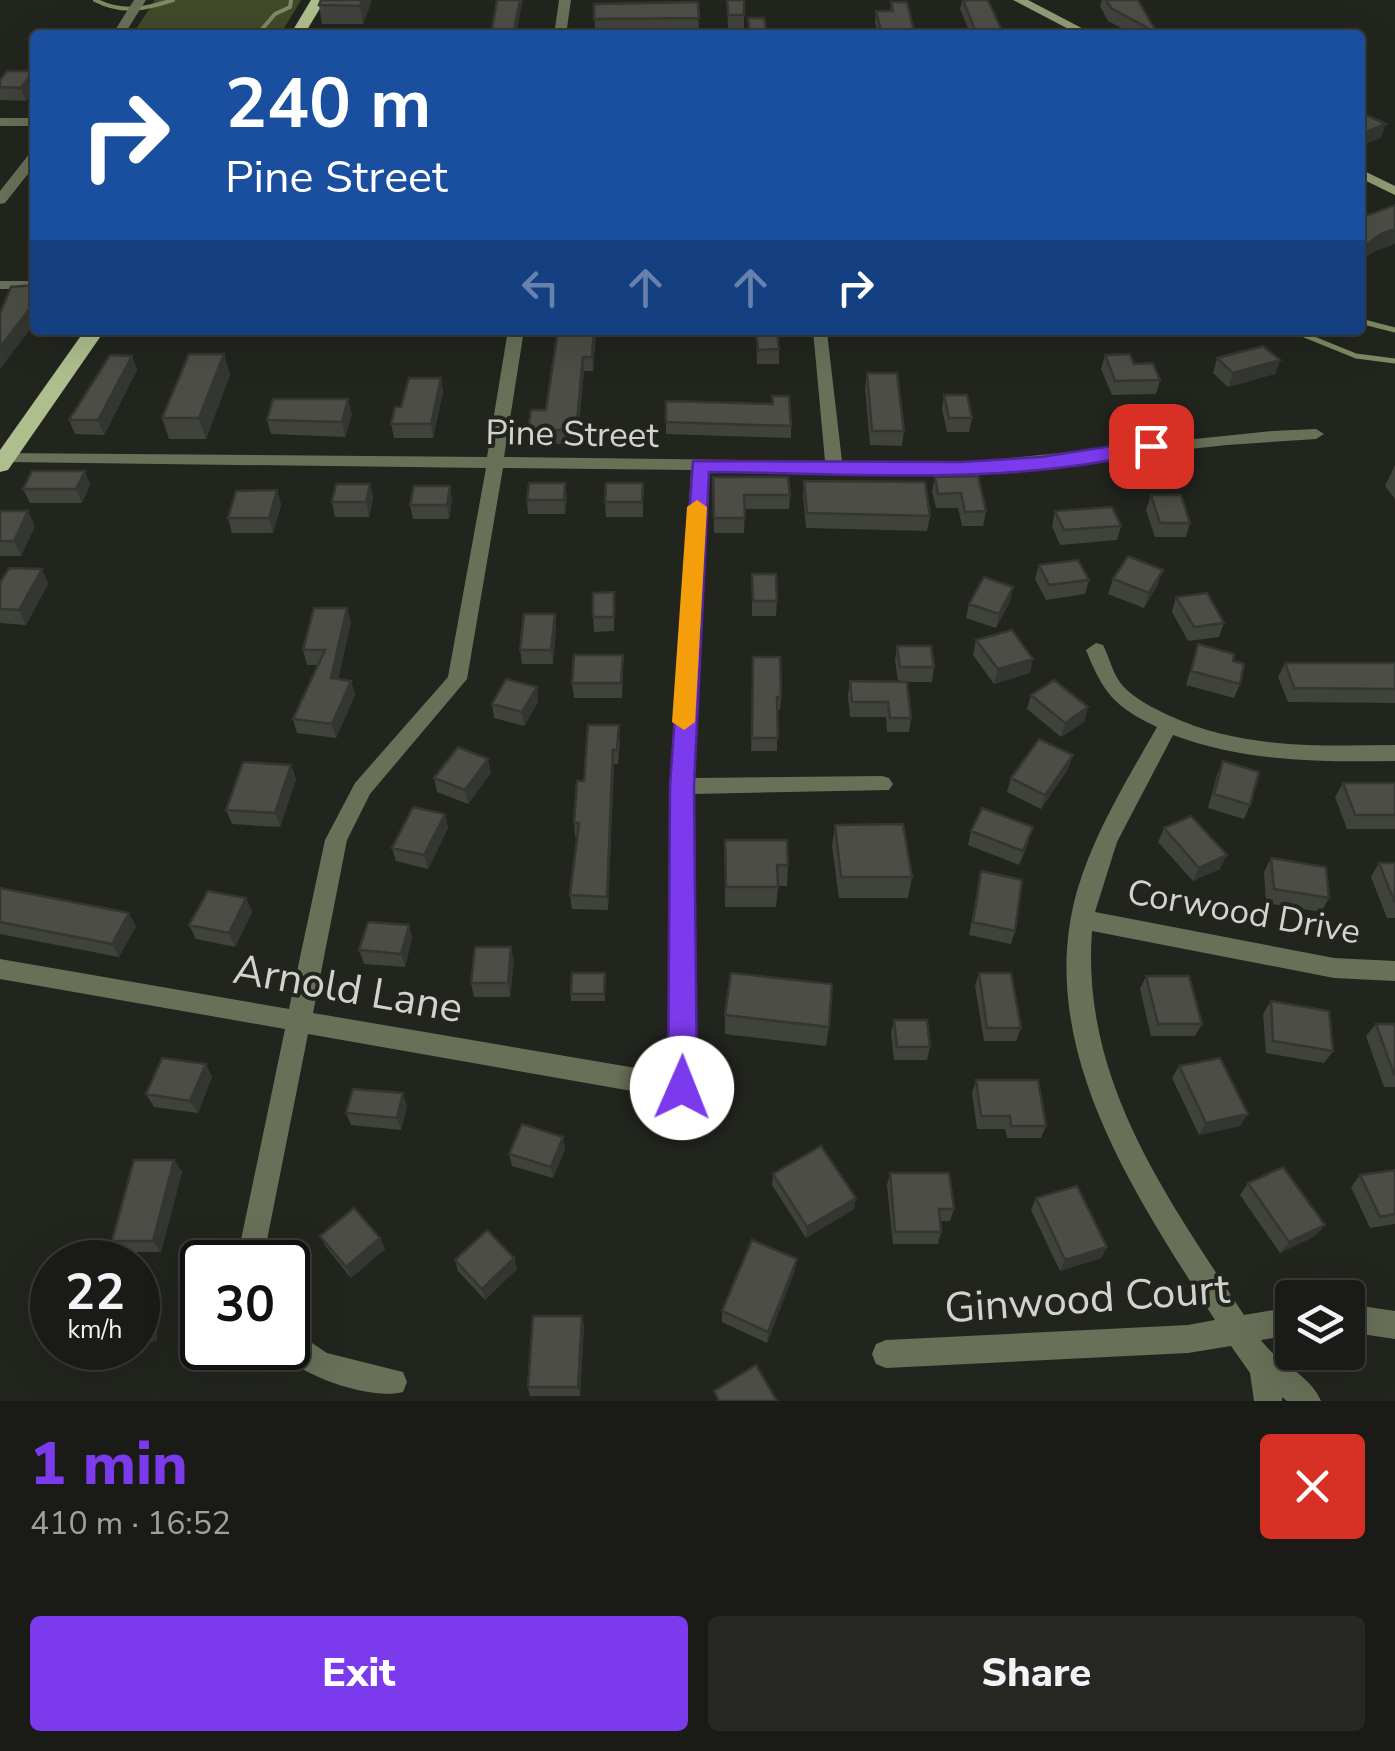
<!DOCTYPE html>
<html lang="en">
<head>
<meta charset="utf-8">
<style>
  body { margin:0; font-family:"Nunito Sans",sans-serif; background:#272823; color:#f1f3f6; height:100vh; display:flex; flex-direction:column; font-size:38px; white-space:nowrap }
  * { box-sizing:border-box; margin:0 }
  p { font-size:32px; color:#9fa1a1 }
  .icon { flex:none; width:55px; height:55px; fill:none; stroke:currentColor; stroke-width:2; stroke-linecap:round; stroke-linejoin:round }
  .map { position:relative; height:1401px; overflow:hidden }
  .side { display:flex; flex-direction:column; background:#1a1b16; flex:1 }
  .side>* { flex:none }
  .banner { position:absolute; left:30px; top:30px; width:1335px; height:305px; border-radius:10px; box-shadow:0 10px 40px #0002,0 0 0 2px #383935; background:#1a4fa0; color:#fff; overflow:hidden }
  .buttons { position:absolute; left:1275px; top:1280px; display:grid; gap:20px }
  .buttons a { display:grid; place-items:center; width:90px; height:90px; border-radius:10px; background:#1a1b16; box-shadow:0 10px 40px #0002,0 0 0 2px #383935; font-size:50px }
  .speed { position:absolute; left:30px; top:1240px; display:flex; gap:20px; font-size:50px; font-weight:700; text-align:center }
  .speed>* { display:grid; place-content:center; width:130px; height:130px; border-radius:50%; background:#1a1b16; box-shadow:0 10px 40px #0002,0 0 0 2px #383935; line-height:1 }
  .speed small { font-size:25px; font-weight:400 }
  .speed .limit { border:5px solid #111; border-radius:15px; background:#fff; color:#111 }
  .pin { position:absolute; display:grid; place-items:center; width:85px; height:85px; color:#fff; margin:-42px; border-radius:20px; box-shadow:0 5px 15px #0006 }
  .me { position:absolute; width:110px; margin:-55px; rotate:1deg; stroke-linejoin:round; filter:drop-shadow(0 0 8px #0008) }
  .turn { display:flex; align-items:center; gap:35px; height:210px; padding:0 30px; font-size:45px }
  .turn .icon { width:130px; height:130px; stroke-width:2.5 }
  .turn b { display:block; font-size:70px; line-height:85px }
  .lanes { display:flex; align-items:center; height:95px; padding:0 30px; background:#0003; justify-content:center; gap:50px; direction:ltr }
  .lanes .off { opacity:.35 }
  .round { display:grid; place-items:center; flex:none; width:105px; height:105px; border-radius:10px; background:#272823 }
  .headline { display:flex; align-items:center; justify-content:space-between; height:170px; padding:0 30px }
  h1 { font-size:60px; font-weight:800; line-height:75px; color:#7c3aed }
  .primary-button { display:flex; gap:20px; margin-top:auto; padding:20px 30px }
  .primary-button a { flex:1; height:115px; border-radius:10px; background:#7c3aed; color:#fff; font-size:40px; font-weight:800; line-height:115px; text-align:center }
  .primary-button a+a { background:#272823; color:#f1f3f6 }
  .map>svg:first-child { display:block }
  .green { fill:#404a29 }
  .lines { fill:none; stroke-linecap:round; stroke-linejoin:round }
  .stream-far1 { stroke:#7f8a62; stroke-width:4 }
  .stream { stroke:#7f8a62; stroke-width:5 }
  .street { fill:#687058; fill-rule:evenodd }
  .secondary { fill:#909c76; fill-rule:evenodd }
  .primary { fill:#aebe8d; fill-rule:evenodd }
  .wall { fill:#40423c }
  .shaded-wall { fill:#343631 }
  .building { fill:#4b4d46; stroke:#343631; stroke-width:2.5 }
  .route { fill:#7c3aed; stroke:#51269a; stroke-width:2.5 }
  .slow { fill:#f59e0b }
  .labels { text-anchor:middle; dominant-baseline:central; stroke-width:8; stroke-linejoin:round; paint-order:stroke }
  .street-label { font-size:35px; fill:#d2d3cf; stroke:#22241e }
  .near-street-label { font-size:42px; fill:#d2d3cf; stroke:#22241e }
</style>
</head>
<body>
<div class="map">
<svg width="1395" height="1401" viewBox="0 0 1395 1401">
  <rect width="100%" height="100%" fill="#22241e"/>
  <!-- green -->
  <path class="green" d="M155 0H301L280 35H132Z"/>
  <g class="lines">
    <!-- stream-far1 -->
    <path class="stream-far1" d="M95 0C122 14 145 9 173 0
      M257 35 275 14 290 7 291 0"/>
    <!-- stream -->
    <path class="stream" d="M1360 321 1395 330
      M1292 330 1356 356 1395 361"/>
    <!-- street -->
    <path class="street" d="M134 0H146L124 35H112Z
      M559 0H571L566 35H554Z
      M0 118H35V126H0Z
      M35 152V165L5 203 0 204V191L30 153Z
      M0 281H35V289H0Z
      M508 330H524L504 457 825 461 813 330 827 332 842 461 963 463 1272 431 1316 429 1324 434 1316 439 1227 445 963 473 708 470 693 778 882 776 889 778 893 784 889 790 693 794 695 1088 692 1096 683 1100 308 1034 267 1240 271 1262H244L241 1240 285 1029 0 979V959L289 1009 325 840 355 783 448 677 486 468 6 462 0 461V453L487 457ZM503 468 691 470 671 786V1074L313 1013 347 840 370 794 467 679Z
      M1096 643 1103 645C1110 659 1113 675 1123 686 1135 699 1153 708 1168 715 1240 749 1318 746 1395 745V761C1319 762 1246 762 1173 735L1117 842 1095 912 1334 958 1395 961V981L1334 978 1092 931C1081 1080 1166 1196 1244 1315L1292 1307V1335L1261 1340C1279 1365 1310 1374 1321 1401H1287L1282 1397V1401H1254L1250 1373 1231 1346 1188 1353 886 1368 876 1364 872 1354 876 1344 886 1340 1188 1325 1215 1320C1136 1196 1033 1047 1077 891 1094 833 1127 780 1157 727 1115 707 1103 693 1086 650Z
      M1348 1304 1395 1311V1339L1348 1332Z
      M288 1327 327 1353 403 1372 407 1382 403 1392C372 1401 295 1375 277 1348H288Z"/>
    <!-- secondary -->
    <path class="secondary" d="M1013 0H1028L1095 35H1080Z
      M1360 169 1395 186V195L1360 178Z"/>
    <!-- primary -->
    <path class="primary" d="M311 0H325L304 35H290Z
      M85 330H105L8 470 0 472V450Z"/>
  </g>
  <!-- wall -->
  <path class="wall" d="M727 0 744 15V28H728Z
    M962 0H988L1004 35H971L960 9Z
    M1102 0H1138L1157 33 1156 35H1135L1108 21 1100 6Z
    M698 2 699 30 595 31 594 4Z
    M891 2 915 35H878L875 22 876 11H890Z
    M371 3 363 24H322L319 5Z
    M34 71 35 88 26 101 0 100V80Z
    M558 330H600V332H596L593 371H584L577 444H530L528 430 546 410Z
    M756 333 779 349V364H757Z
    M224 354 230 375 206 439H169L162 418Z
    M1105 355 1160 380 1156 394 1112 395 1101 369Z
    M132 356 137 370 104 435 75 434 69 420Z
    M1217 358 1280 360 1275 374 1228 387 1213 373Z
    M867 373 904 431 902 446 870 445 865 388Z
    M441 378 443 392 433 438H394L391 424 401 407Z
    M944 395 972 418 969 432H947L942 409Z
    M772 396 791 426V438L666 434V422L772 404Z
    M352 414 345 437 271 434 267 420Z
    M1395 465V499L1385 486Z
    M85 471 90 485 82 503H30L23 489Z
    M713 477 790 495 789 509H745L744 533H714Z
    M935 477 986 511 983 526H962L958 508H936L932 491Z
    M804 481 930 516 927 531 806 528 803 495Z
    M370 484 373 498 369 517H335L332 502Z
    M277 490 281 505 273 533H232L228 518Z
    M1151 495 1190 523 1186 537H1155L1146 510Z
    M567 497 565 514H528L527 500Z
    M643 498V517H606L605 502Z
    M452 500 449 519H413L410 505Z
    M0 511 35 526 21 556H0Z
    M1055 511 1121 526 1117 540 1060 545 1052 526Z
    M1039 565 1089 580 1085 594 1046 600 1035 579Z
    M42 569 48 584 26 625 0 623V583Z
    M752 574 777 601 776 616H752Z
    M1113 579 1158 584 1144 608 1108 594Z
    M1013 587 1010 601 996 628 966 618 969 604Z
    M614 592V631L594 632 593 617Z
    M1176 597 1224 623 1219 637 1188 641 1172 612Z
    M555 614 556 629 553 664H522L520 650Z
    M351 622 338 679 351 681 355 695 336 738 297 733 293 719 318 665H307L303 650Z
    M976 640 1030 673 994 684 973 655Z
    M1198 644 1233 661 1240 684 1234 698 1186 685Z
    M897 646 934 667 932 682H907L911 718 909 732H887L886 717H850L848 695 850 681H898L895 660Z
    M753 657 781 697 780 710H777V751H751Z
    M1285 663H1395V703L1288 702 1278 677Z
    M623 670 622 698H574L572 683Z
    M537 687 538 702 524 726 494 718 492 704Z
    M1031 695 1088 707 1084 722 1061 737 1027 709Z
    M620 739 618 764H614L608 910 572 909 570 895 577 837H575L574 823 584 781Z
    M1223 761 1250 805 1244 819 1208 808 1217 775Z
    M291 765 296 779 280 827 232 824 226 810Z
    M1068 769 1041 809 1007 792 1011 778Z
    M491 773 468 804 437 792 434 778Z
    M1343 783H1395V829H1347L1335 797Z
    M445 814 448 828 428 869 396 861 392 848Z
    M835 825 912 877 908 898H839L832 846Z
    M1164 828 1220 869 1193 881 1158 842Z
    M971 831 1029 841 1019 865 968 845Z
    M725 840 788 865 787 886H778L776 907H725Z
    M1271 858 1329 898 1321 912 1266 903 1264 872Z
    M1379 863H1395V918H1387L1371 877Z
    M981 871 1015 931 1011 944 969 935Z
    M0 888 136 926 119 957 0 934Z
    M246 898 252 912 235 947 196 939 189 925Z
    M409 925 412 938 405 967 364 964 359 950Z
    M514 960 510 997H474L471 983Z
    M605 973V1001H571V994Z
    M979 973 1021 1028 1016 1041H984L975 986Z
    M1146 976 1202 1024 1195 1036H1151L1140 989Z
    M1271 1001 1333 1051 1324 1063 1266 1053 1263 1014Z
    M725 1015 829 1027 826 1046 725 1034Z
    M894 1020 930 1047 927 1060H894L891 1033Z
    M1376 1024H1395V1087H1384L1366 1036Z
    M206 1064 212 1077 198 1113 154 1107 146 1094Z
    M1179 1066 1240 1126 1199 1135 1172 1078Z
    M976 1080 1046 1126 1041 1138H1007L1005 1129H977L972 1093Z
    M407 1106 401 1130 351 1125 346 1113Z
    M563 1137 565 1149 553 1178 512 1166 509 1154Z
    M174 1160 182 1172 161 1252H120L112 1241Z
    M1395 1170V1224L1370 1228 1351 1187 1360 1175Z
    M890 1173 954 1209 950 1221H940L941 1232 938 1244H893L887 1185Z
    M773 1174 856 1198 854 1209 806 1238 772 1185Z
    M1248 1183 1325 1225 1315 1236 1280 1253 1240 1195Z
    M1036 1198 1107 1247 1101 1258 1060 1271 1031 1210Z
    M320 1236 380 1238 385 1249 351 1278 326 1247Z
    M514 1258 517 1269 485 1300 458 1271 455 1260Z
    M795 1270 767 1343 722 1322V1311Z
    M582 1316 584 1326 580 1396H530L528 1387Z"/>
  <!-- shaded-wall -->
  <path class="shaded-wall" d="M362 0H371V3L363 24 360 6Z
    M520 0H523L516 35H513Z
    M34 71 35 88 26 101 21 88Z
    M1386 124 1381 138 1360 146 1361 134Z
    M1395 229V244L1374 252 1360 261V249L1381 234Z
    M35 301V323L0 369V347Z
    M594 330H596L593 371 592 357Z
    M224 354 230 375 206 439 199 418Z
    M132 356 137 370 104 435 98 420Z
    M583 357 584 371 577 444 576 430Z
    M1280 360 1275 374 1228 387 1233 373Z
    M441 378 443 392 433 438 431 424Z
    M348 399 352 414 345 437 342 422Z
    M85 471 90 485 82 503 76 489Z
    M565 483 567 497 565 514 564 500Z
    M370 484 373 498 369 517 366 502Z
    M450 486 452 500 449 519 447 505Z
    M277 490 281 505 273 533 269 518Z
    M28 511 35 526 21 556 14 541Z
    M42 569 48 584 26 625 19 610Z
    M1163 570 1158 584 1144 608 1149 593Z
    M1013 587 1010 601 996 628 999 614Z
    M347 608 351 622 335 693 331 678Z
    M555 614 556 629 553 664 551 650Z
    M1033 659 1030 673 994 684 998 669Z
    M351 681 355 695 336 738 332 724Z
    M537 687 538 702 524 726 522 712Z
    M1088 707 1084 722 1061 737 1065 723Z
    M613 750 614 764 608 910 607 897Z
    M1073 755 1068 769 1041 809 1045 795Z
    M488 759 491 773 468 804 465 790Z
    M291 765 296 779 280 827 275 813Z
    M445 814 448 828 428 869 424 855Z
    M1227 855 1220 869 1193 881 1199 868Z
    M246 898 252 912 235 947 229 933Z
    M129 913 136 926 119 957 112 944Z
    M409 925 412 938 405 967 401 954Z
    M511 947 514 960 510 997 508 983Z
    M206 1064 212 1077 198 1113 190 1101Z
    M403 1093 407 1106 401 1130 397 1118Z
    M1248 1114 1240 1126 1199 1135 1206 1123Z
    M563 1137 565 1149 553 1178 551 1167Z
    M174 1160 182 1172 161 1252 153 1241Z
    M856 1198 854 1209 806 1238 807 1227Z
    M1325 1225 1315 1236 1280 1253 1289 1242Z
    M380 1238 385 1249 351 1278 346 1267Z
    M1107 1247 1101 1258 1060 1271 1065 1260Z
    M514 1258 517 1269 485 1300 482 1289Z
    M797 1259 795 1270 767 1343 768 1332Z
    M150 1284 158 1294 157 1341 138 1346V1333Z
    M582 1316 584 1326 580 1396 578 1387Z
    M108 1348H129L111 1352Z"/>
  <!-- building -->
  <path class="building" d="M321 0H362L360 6 319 5Z
    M497 0H520L513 35H491Z
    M727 0H744V15H728Z
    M963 0H988L1004 35H977Z
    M1106 0H1138L1157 33 1111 8Z
    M698 2 699 18 594 19V4Z
    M891 2H907L915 35H882L876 11H893Z
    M748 18H764L767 35H750Z
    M7 71H34L21 88 0 87V80Z
    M1360 112 1386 124 1361 134Z
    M1395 205V229L1381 234 1360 249V218Z
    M35 285V302L0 347V314L11 287Z
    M558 330H594L592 357H583L576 430H528L531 410H546Z
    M777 332 779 349 758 350 756 333Z
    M1263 346 1280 360 1233 373 1217 358Z
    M189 354H224L199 418H162Z
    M1130 354 1134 364 1153 363 1160 380 1115 381 1105 355Z
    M110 355 132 356 98 420H69Z
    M867 373H897L904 431H872Z
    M409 378H441L431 424H391L395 407H401Z
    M944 395H967L972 418H949Z
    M772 396H789L791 426 666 422V401L773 404Z
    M273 399H348L342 422 267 420Z
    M32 471H85L76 489H23Z
    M978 476 986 511 965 512 961 493 938 494 935 477Z
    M713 477H788L790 495H744L745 518H714Z
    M804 481 925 482 930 516 807 513Z
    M529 483H565L564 500H527Z
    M606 483H643L642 502H605Z
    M336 484H370L366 502H332Z
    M414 486H450L447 505H410Z
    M277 490 269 518H228L236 491Z
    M1151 495H1181L1190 523H1160Z
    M1112 507 1121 526 1064 530 1055 511Z
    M0 511H28L14 541H0Z
    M1128 556 1163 570 1149 593 1113 579Z
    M1078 560 1089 580 1049 585 1039 565Z
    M9 568 42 569 19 610 0 609V583Z
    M752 574H776L777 601H753Z
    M984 577 1013 587 999 614 969 604Z
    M614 592V617H593V593Z
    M1207 593 1224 623 1194 627 1176 597Z
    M314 608H347L331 678 351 681 332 724 293 719 325 650H303Z
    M524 614H555L551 650H520Z
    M1012 630 1033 659 998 669 976 640Z
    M1198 644 1234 654 1233 661 1244 664 1240 684 1191 671Z
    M897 646H931L934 667H900Z
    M574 655H623L621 683H572Z
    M753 657H780L781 697H777L778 738H752Z
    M1285 663H1395V689L1294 688Z
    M506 679 537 687 522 712 492 704Z
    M1054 680 1088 707 1065 723 1031 695Z
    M850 681 907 682 911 718H890L888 702H852Z
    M588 725H619L617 750H613L607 897 570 895 579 823H574L577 781H584Z
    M1039 739 1073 755 1045 795 1011 778Z
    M458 747 488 759 465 790 434 778Z
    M1223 761 1259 772 1250 805 1214 794Z
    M243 762 291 765 275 813 226 810Z
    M1343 783H1395V815H1355Z
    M413 807 445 814 424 855 392 848Z
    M982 808 1033 827 1023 851 971 831Z
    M1191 816 1227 855 1199 868 1164 828Z
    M903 824 912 877H841L835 825Z
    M725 840H787L788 865H777L778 887H726Z
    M1271 858 1326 867 1329 898 1274 889Z
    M1379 863H1395V903Z
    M981 871 1022 880 1015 931 973 922Z
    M0 888 129 913 112 944 0 922Z
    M208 891 246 898 229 933 189 925Z
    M368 922 409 925 401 954 359 950Z
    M475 947H511L508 983H471Z
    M572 973H605L604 994H571Z
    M731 973 832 984 829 1027 725 1015Z
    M979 973H1011L1021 1028H987Z
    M1146 976H1189L1202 1024H1158Z
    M1271 1001 1329 1011 1333 1051 1273 1041Z
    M894 1020H927L930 1047H897Z
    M1376 1024H1395V1074H1394Z
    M162 1058 206 1064 190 1101 146 1094Z
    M1220 1058 1248 1114 1206 1123 1179 1066Z
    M976 1080H1038L1046 1126H1011L1010 1116H981Z
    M353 1089 403 1093 397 1118 346 1113Z
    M522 1124 563 1137 551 1167 509 1154Z
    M821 1146 856 1198 807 1227 773 1174Z
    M134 1160H174L153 1241H112Z
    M1283 1167 1325 1225 1289 1242 1248 1183Z
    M1395 1170V1214L1380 1217 1360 1175Z
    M890 1173H949L954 1209H939L941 1232H895Z
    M1077 1186 1107 1247 1065 1260 1036 1198Z
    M354 1208 380 1238 346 1267 320 1236Z
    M487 1230 514 1258 482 1289 455 1260Z
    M752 1240 797 1259 768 1332 722 1311Z
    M150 1284 149 1331 138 1333V1286Z
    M533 1316H582L578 1387H528Z
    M756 1365 777 1401H719L714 1391Z"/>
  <!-- route -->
  <path class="route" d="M1151 440 1161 446 1158 450C1013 487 857 473 709 472L694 786 697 1088 693 1098 682 1101 672 1098 668 1088 670 786 693 461 963 462 1041 457Z"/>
  <!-- slow -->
  <path class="slow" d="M697 500 707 507 695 722 684 730 672 722 687 507Z"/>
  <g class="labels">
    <!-- street labels -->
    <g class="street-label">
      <text transform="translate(572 434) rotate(1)">Pine Street</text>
      <text transform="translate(1244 912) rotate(10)">Corwood Drive</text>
    </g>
    <!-- near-street labels -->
    <g class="near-street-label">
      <text transform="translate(348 989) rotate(10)">Arnold Lane</text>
      <text transform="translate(1087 1299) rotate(-4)">Ginwood Court</text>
    </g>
  </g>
</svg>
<div class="buttons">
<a><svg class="icon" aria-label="layers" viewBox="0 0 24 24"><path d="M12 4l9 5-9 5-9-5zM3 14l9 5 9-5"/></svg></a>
</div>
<div class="speed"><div>22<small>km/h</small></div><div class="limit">30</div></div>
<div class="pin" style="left:1151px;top:446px;background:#d93025"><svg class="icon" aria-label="arrive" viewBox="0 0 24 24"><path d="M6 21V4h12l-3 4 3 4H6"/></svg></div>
<svg class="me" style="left:682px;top:1088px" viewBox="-20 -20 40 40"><circle r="19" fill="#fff"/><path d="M0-13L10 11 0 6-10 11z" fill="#7c3aed"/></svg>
<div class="banner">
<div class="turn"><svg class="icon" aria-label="right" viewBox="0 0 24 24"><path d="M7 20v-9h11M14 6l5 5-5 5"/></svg><div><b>240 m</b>Pine Street</div></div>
<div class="lanes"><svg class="icon off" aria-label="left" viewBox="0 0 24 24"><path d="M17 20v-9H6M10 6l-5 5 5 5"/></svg><svg class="icon off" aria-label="ahead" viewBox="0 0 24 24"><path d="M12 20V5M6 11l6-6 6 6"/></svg><svg class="icon off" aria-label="ahead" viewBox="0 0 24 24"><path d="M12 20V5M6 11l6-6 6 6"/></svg><svg class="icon" aria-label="right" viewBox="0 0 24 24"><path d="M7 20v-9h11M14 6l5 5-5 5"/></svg></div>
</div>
</div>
<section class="side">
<div class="headline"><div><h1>1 min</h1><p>410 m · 16:52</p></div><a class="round" style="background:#d93025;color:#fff"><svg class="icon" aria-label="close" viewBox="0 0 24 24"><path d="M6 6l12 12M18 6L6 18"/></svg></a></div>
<div class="primary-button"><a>Exit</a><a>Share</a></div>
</section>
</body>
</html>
